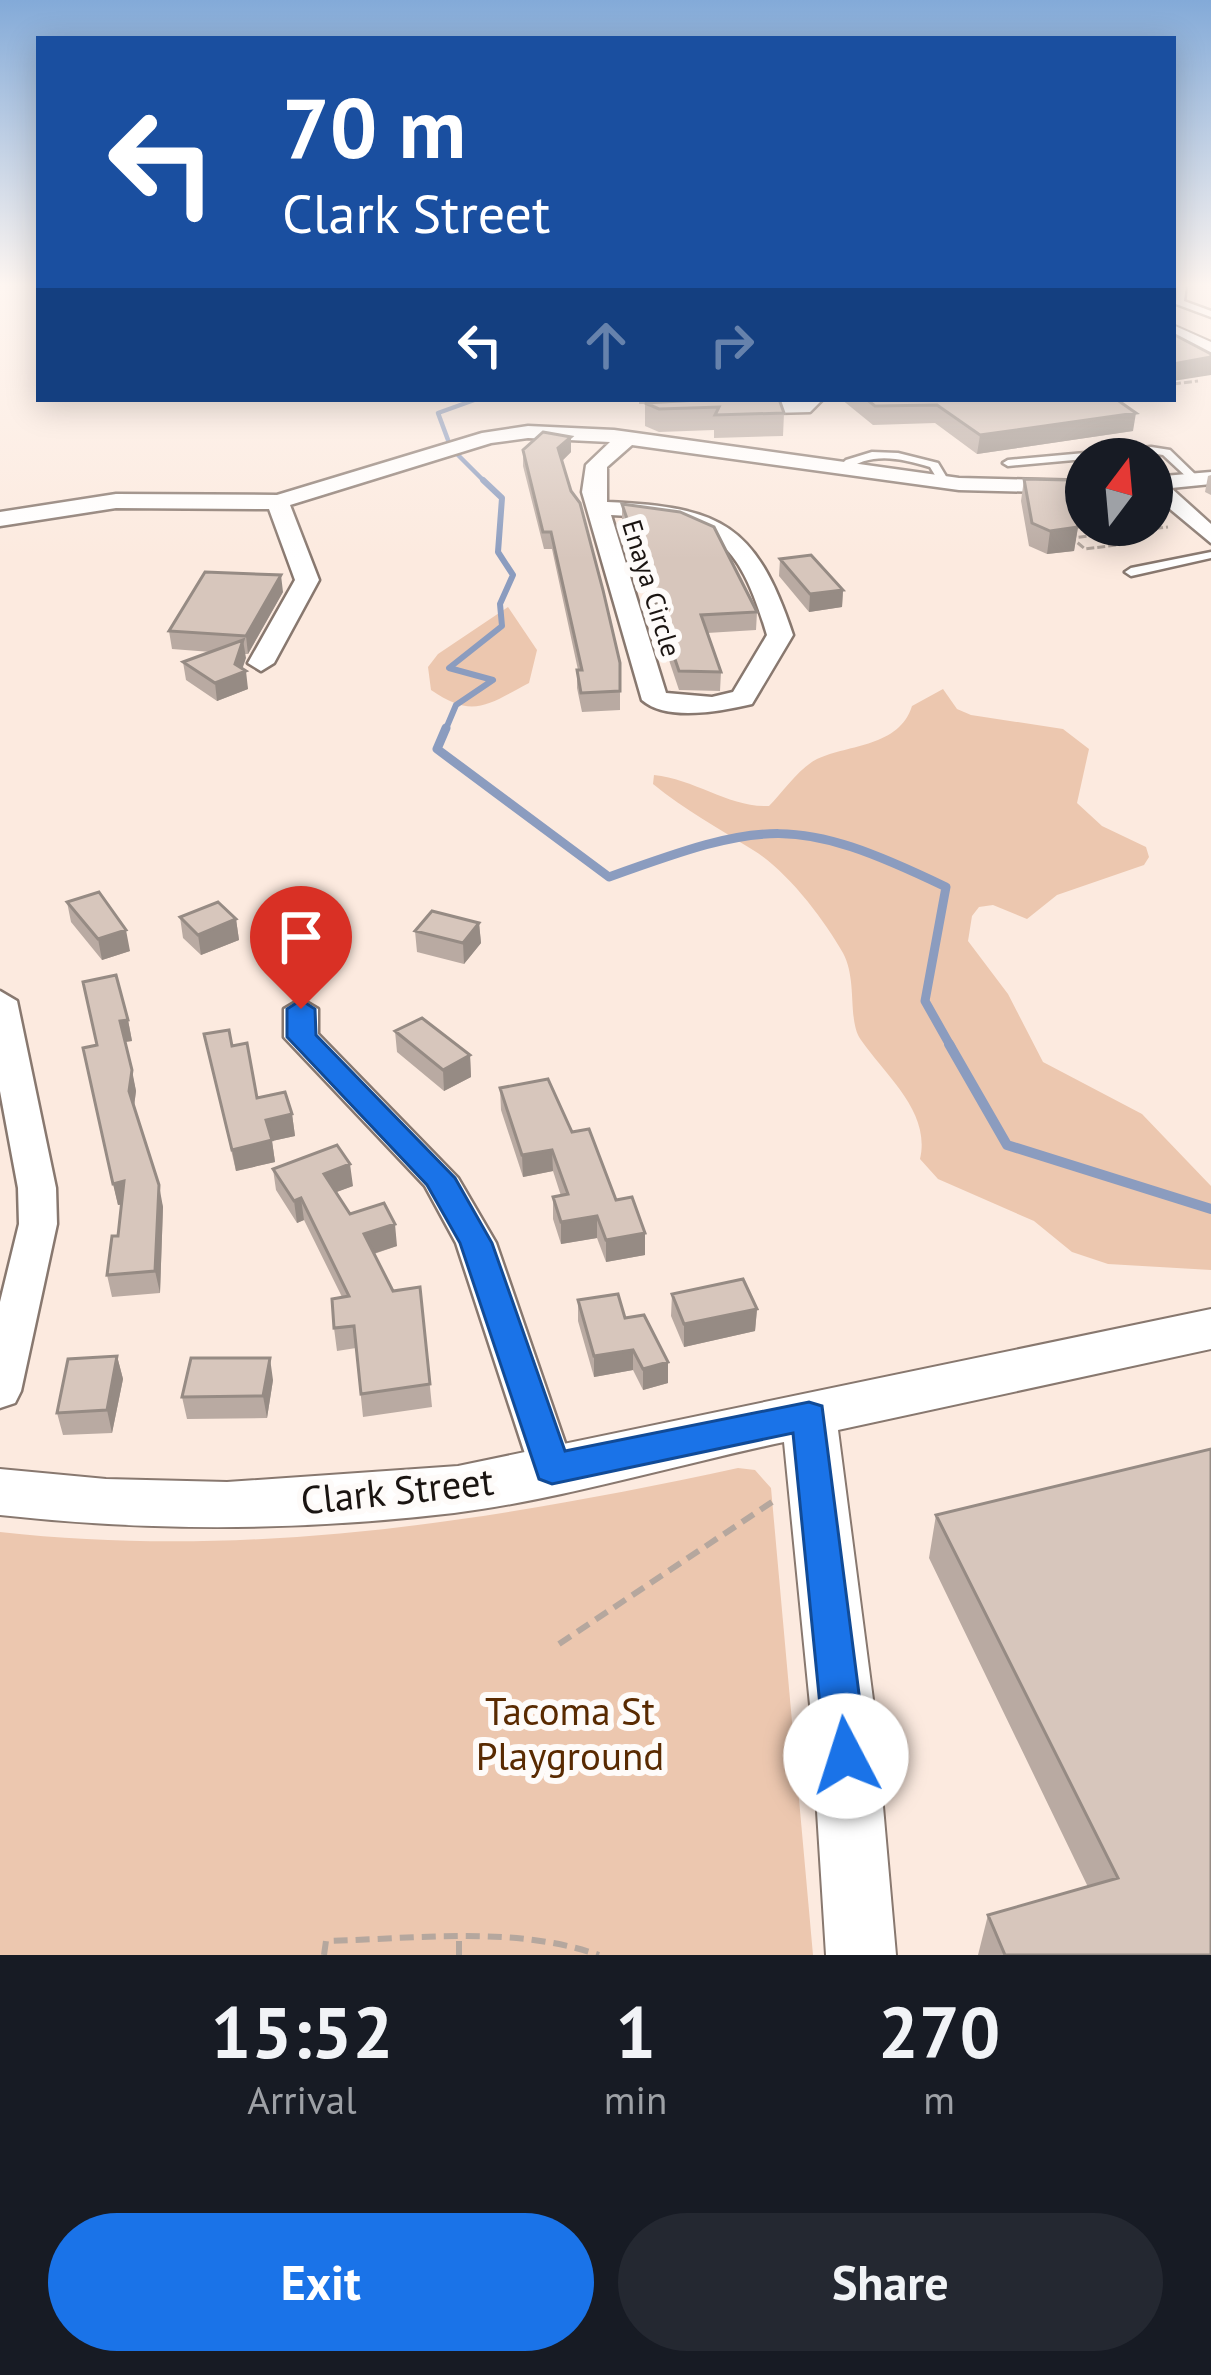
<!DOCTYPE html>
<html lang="en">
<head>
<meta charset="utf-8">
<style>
  body { margin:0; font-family:"PT Sans",sans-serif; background:#242831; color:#f1f3f6; height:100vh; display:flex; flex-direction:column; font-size:45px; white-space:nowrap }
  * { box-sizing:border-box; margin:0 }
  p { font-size:39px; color:#9ea1a6 }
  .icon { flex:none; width:66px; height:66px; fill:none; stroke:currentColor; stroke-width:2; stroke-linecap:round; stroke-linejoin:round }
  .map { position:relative; height:1955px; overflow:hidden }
  .drawer { display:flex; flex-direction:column; background:#171b24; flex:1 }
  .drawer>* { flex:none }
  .hud { position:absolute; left:36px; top:36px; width:1140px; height:366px; border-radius:0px; box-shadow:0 6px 30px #0003; background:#1a4fa0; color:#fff; overflow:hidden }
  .needle { width:78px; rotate:16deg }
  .tools { position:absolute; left:1065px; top:438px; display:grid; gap:24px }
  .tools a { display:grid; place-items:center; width:108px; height:108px; border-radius:50%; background:#171b24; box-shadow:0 6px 30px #0003; font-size:60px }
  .pin { position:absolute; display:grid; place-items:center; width:102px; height:102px; color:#fff; margin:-123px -51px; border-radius:50% 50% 50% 0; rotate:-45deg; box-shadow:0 0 12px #0007 }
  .pin .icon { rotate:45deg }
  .me { position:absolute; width:132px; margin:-66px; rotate:355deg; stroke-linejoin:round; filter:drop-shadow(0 0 9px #0008) }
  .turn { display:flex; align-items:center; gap:42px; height:252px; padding:0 48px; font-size:54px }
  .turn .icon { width:156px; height:156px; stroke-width:2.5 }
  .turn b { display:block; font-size:84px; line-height:102px }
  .lanes { display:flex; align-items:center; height:114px; padding:0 48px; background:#0003; justify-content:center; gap:60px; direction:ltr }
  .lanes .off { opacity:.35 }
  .eta { display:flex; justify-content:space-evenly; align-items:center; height:204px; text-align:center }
  .eta b { font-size:72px; font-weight:700; line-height:84px }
  .button { display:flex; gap:24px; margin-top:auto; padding:24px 48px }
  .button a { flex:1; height:138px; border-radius:72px; background:#1a73e8; color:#fff; font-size:48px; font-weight:700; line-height:138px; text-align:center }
  .button a+a { background:#242831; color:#f1f3f6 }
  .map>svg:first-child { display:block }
  .green { fill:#ecc7af }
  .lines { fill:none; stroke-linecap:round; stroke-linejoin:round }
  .stream-far3 { stroke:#8b9cbf; stroke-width:4.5 }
  .stream-far2 { stroke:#8b9cbf; stroke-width:6 }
  .stream-far1 { stroke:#8b9cbf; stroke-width:9 }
  .stream { stroke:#8b9cbf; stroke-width:10 }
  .service-casing { stroke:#88786f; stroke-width:5 }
  .minor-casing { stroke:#88786f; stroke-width:5 }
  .tertiary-casing { stroke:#88786f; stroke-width:4 }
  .secondary-casing { stroke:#88786f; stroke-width:4 }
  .path-far1 { stroke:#b5a79e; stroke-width:3; stroke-dasharray:8 3; stroke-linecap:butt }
  .path { stroke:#b5a79e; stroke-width:6; stroke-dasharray:14 8; stroke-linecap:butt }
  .service { fill:#fff; fill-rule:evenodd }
  .minor { fill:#fff; fill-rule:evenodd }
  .tertiary { fill:#fff; fill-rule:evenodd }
  .secondary { fill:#fff; fill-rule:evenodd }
  .wall { fill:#b9aaa2 }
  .shaded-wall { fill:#968b84 }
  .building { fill:#d7c6bc; stroke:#968b84; stroke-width:3 }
  .route { fill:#1a73e8; stroke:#114b97; stroke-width:3 }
  .labels { text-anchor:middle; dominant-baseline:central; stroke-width:12; stroke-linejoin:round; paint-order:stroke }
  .far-street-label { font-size:27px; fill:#1a1411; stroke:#fefbf9 }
  .near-street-label { font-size:39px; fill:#1a1411; stroke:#fefbf9 }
  .near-park-label { font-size:39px; fill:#592a01; stroke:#fefbf9 }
</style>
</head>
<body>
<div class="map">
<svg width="1211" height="1955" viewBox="0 0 1211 1955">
  <rect width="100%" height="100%" fill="#fceadf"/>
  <!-- green -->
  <path class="green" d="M508 607 537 650 529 683C487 705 473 719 431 690L428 667 438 654Z
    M943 689 957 709 971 715 1063 729 1089 749 1077 803 1102 826 1146 847 1149 857 1144 865 1057 895 1027 919 993 905 979 907 972 916 968 941 1008 994 1043 1062 1142 1114 1211 1186V1270L1108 1264 1072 1252 1034 1221 938 1179 920 1159C931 1112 886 1076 861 1040 847 1021 858 981 843 953 823 918 787 871 753 850 718 828 685 810 653 784L654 775C695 779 730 808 769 806 783 792 799 768 817 759 850 744 899 747 912 706Z
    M738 1468 755 1470 771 1488 813 1955H0V1532C252 1560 492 1521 738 1468Z"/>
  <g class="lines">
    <!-- stream-far3 -->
    <path class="stream-far3" d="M448 440 438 413 477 399
      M458 455 486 483"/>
    <!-- stream-far2 -->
    <path class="stream-far2" d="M445 731 456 705 493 680 449 668 502 626 500 604 513 575 498 552 502 498 483 480"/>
    <!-- stream-far1 -->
    <path class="stream-far1" d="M446 728 437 749 609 877C765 821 794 814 946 887L925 1001 951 1047"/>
    <!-- stream -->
    <path class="stream" d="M949 1044 1007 1145 1211 1209"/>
    <!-- service casing -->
    <g class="service-casing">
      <path id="service" d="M1178 285H1186L1184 301 1211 311V317L1176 304Z
        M1151 447 1170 450 1200 479 1191 481 1163 455 1151 453 1008 466 1003 463 1008 460Z
        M872 452 898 453 938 463 950 483 941 485 930 467C900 458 870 451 844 472L835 470 846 460Z
        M1211 552V558L1131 576 1125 572 1131 568Z"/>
    </g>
    <!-- minor casing -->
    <g class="minor-casing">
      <path id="minor" d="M823 399 810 412 739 414 729 408 739 402Z
        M528 426 614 430 959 478 1086 481V493L959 490 632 445 607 467V502C721 507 756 524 793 635L752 704C722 711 667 722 642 700L582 492 586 465 610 442 528 438 491 443 290 505 319 580 274 663 261 671 248 663 295 580 269 509 116 508 0 526V512L116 494 277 495 482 433ZM611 515C713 520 738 537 767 635L733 692 712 697 666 693Z
        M1211 472V484L1171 488 1211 524V543L1152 494V477Z
        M0 991 17 1001 56 1188 57 1224 21 1391 15 1403 0 1408V1302L19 1224 18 1188 0 1091Z
        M301 999 318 1009V1034L458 1178 496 1243 574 1469 568 1482 552 1487 536 1482 530 1469 456 1243 425 1186 284 1037V1009Z"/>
    </g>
    <!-- tertiary casing -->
    <g class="tertiary-casing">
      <path id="tertiary" d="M1211 1309V1349L838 1430 875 1715 896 1955H826L811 1715 784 1442C680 1464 559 1500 454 1513 302 1531 152 1532 0 1515V1469L106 1479 227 1482 458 1466Z"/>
    </g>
    <!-- secondary casing -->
    <g class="secondary-casing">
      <path id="secondary" d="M1173 325 1211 342V360L1173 343Z"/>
    </g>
    <!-- path-far1 -->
    <path class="path-far1" d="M1173 384 1198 381
      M1118 533 1125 544 1085 549 1072 538 1168 527"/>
    <!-- path -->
    <path class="path" d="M559 1644 775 1500
      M459 1941V1955
      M324 1955 326 1941C416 1939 513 1925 599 1955"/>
    <!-- service -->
    <use href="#service" class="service"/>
    <!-- minor -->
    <use href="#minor" class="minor"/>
    <!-- tertiary -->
    <use href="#tertiary" class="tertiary"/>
    <!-- secondary -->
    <use href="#secondary" class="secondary"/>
  </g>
  <!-- wall -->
  <path class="wall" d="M639 399H779L784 413 783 436 714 438V430L659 432 645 426V404H639Z
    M841 399H1116L1133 431 977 454 935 423 873 425Z
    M523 450 571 452 562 461 620 663V710L582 712 577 688V670H578L552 549H544L523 466Z
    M1211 475V495L1205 492 1208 476Z
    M1024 479 1078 527 1074 551 1047 554 1029 546 1021 501Z
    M622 504 757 612 756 630 707 633 721 672 720 691 679 690 622 520Z
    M780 559 843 590 842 607 809 612 779 576Z
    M283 592 248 654H245L242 669 248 689 217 701 186 680 183 662 211 652 172 649 169 631Z
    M67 902 130 951 102 960 71 922Z
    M180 917 236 919 239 940 201 955 183 938Z
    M479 923 481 943 464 964 417 952 415 931Z
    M128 1020 132 1041 125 1042 136 1091 134 1107 163 1207 160 1293 112 1297 107 1275 118 1236 121 1205H118L83 1048 97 1045Z
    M395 1031 470 1055 471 1077 444 1091 397 1052Z
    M204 1034 232 1046 257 1098 292 1114 295 1136 272 1141 275 1162 236 1171Z
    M500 1088 572 1132 616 1200 645 1233V1255L606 1262 597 1238 561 1244 553 1219V1197L561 1196 553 1171 523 1177 501 1110Z
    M273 1169 353 1186 336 1192 350 1214 397 1246 374 1254 393 1291 420 1287 432 1407 363 1417 356 1348 337 1351 334 1328 342 1297 304 1220 297 1223 276 1190Z
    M672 1294 757 1309 755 1331 684 1347 671 1316Z
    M578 1300 625 1318 668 1362V1383L643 1390 633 1370 594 1377 578 1321Z
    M117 1356 123 1379 112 1433 63 1435 57 1413Z
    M273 1380 267 1418 187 1419 182 1397Z
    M936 1515 1211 1955H978L988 1915 1088 1887 929 1558Z"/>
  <!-- shaded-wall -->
  <path class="shaded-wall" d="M1211 357V375L1173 381V364Z
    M1136 413 1133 431 977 454 980 435Z
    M571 437V452L559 464 558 448Z
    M1078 527 1074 551 1047 554 1050 531Z
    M281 575 283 592 248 654 246 636Z
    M843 590 842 607 809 612 810 594Z
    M243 640 246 658 241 673 246 671 248 689 217 701 215 683 235 664Z
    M236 919 239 940 201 955 198 935Z
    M479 923 481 943 464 964 463 943Z
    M126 930 130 951 102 960 98 939Z
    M128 1020 132 1041 124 1042 120 1021Z
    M470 1055 471 1077 444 1091 443 1070Z
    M132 1070 136 1091 133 1113 129 1091Z
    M292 1114 295 1136 272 1141 275 1162 236 1171 232 1150 266 1120Z
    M552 1150 553 1171 523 1177 522 1155Z
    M350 1164 353 1186 326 1196 324 1174Z
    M124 1181 129 1203 118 1205 113 1184Z
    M159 1185 163 1207 160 1293 155 1271Z
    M301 1198 304 1220 297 1223 294 1201Z
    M597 1216V1238L561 1244V1222Z
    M395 1224 397 1246 366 1256 364 1234Z
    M645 1233V1255L606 1262V1240Z
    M757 1309 755 1331 684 1347V1324Z
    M633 1350V1370L594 1377V1356Z
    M117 1356 123 1379 112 1433 107 1410Z
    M270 1358 273 1380 267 1418 263 1396Z
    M668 1362V1383L643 1390V1369Z"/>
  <!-- building -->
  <path class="building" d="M1173 334 1211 354V357L1173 364Z
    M717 399H779L784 413 715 415 719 407 659 409 645 403Z
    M866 399H1116L1136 413 980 435 937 405 875 406Z
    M543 432 571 437 558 448 571 491 580 503 603 590 620 663V691L581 693 577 670H582L551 532H543L523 450Z
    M1024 479 1069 480 1078 527 1050 531 1032 523Z
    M622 504 680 512 714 527 757 612 701 615 721 672 679 671Z
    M811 555 843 590 810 594 780 559Z
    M205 572 281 575 246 636 169 631Z
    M243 640 235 664 246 671 215 683 183 662Z
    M99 892 126 930 98 939 67 902Z
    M218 902 236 919 198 935 180 917Z
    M432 911 479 923 463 943 415 931Z
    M116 975 128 1020 120 1021 132 1070 129 1091 159 1185 155 1271 107 1275 112 1236H118L124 1181 113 1184 83 1048 97 1045 83 982Z
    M422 1018 470 1055 443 1070 395 1031Z
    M229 1030 232 1046 247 1043 257 1098 285 1092 292 1114 266 1120 272 1140 232 1150 204 1034Z
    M548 1079 572 1132 589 1129 616 1200 632 1197 645 1233 606 1240 597 1216 561 1222 553 1197 568 1194 552 1150 522 1155 500 1088Z
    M337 1145 350 1164 324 1174 350 1214 384 1203 395 1224 364 1234 393 1291 420 1287 430 1384 361 1394 354 1326 334 1328 332 1299 349 1296 301 1198 294 1201 273 1169Z
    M743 1279 757 1309 684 1324 672 1294Z
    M618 1294 625 1318 644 1315 668 1362 643 1369 633 1350 594 1356 578 1300Z
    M117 1356 107 1410 57 1413 68 1359Z
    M191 1358H270L263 1396 182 1397Z
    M1211 1449V1955H1005L988 1915 1118 1878 936 1515Z"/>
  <!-- sky -->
  <linearGradient id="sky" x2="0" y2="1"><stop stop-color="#83aad8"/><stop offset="0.51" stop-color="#fef6f1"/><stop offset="1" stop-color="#fef6f1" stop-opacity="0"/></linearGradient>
  <rect width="1211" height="559" fill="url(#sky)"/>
  <!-- route -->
  <path class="route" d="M301 1000 315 1009 316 1035 455 1178 492 1243 565 1451 809 1402 822 1406 867 1756 861 1770 846 1776 831 1770 825 1756 793 1433 552 1484 539 1479 460 1243 427 1185 287 1037V1009Z"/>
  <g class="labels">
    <!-- far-street labels -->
    <g class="far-street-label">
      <text transform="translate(652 588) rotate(73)">Enaya Circle</text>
    </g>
    <!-- near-street labels -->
    <g class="near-street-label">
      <text transform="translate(397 1490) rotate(-6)">Clark Street</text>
    </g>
    <!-- near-park labels -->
    <g class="near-park-label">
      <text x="570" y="1710">Tacoma St<tspan x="570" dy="45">Playground</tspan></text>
    </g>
  </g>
</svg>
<div class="tools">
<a><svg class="needle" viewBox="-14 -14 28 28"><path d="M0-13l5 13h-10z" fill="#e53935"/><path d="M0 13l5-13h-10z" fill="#9ea1a6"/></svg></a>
</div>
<div class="pin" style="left:301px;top:1009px;background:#d93025"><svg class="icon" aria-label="arrive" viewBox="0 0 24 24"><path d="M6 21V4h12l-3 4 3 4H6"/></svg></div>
<svg class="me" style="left:846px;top:1756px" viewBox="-20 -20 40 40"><circle r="19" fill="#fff"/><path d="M0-13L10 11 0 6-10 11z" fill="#1a73e8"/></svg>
<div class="hud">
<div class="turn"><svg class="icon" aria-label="left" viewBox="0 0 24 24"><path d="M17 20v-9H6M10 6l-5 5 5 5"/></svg><div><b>70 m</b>Clark Street</div></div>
<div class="lanes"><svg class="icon" aria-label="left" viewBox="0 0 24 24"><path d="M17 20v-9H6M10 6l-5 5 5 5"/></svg><svg class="icon off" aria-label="ahead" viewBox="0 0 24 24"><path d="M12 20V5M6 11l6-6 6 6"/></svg><svg class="icon off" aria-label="right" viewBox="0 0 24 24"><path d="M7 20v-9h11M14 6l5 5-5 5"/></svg></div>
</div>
</div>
<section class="drawer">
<div class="eta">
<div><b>15:52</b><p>Arrival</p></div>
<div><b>1</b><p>min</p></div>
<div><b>270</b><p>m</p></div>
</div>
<div class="button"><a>Exit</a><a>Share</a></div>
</section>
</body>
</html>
